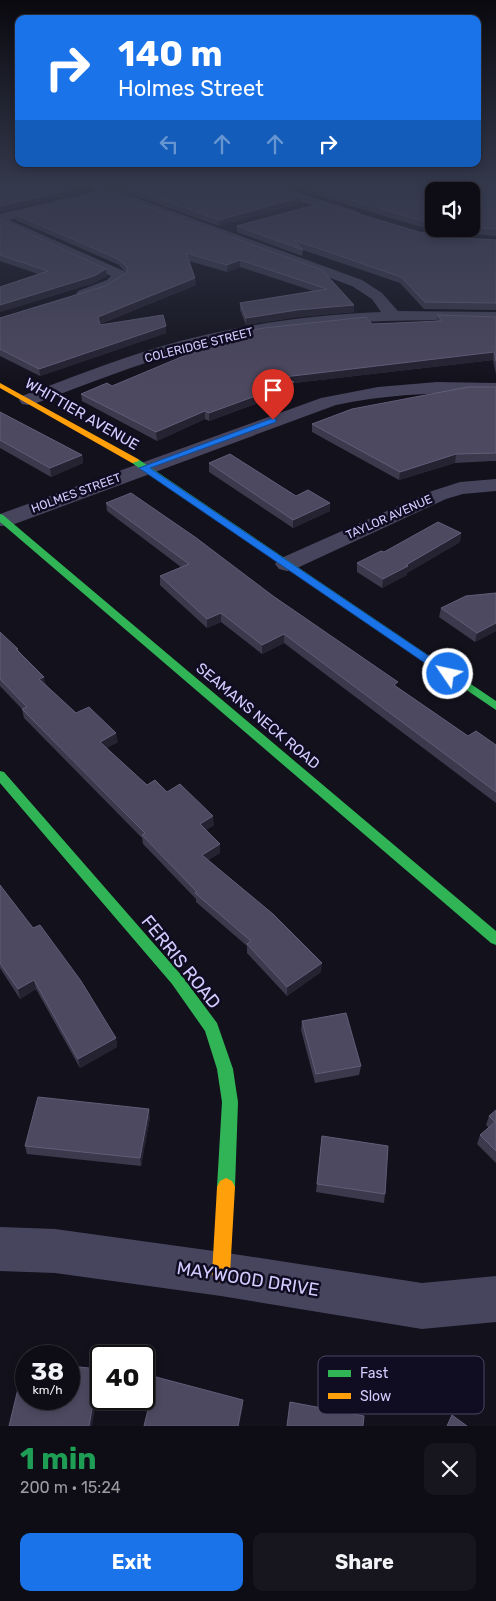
<!DOCTYPE html>
<html lang="en">
<head>
<meta charset="utf-8">
<style>
  body { margin:0; font-family:Rubik,sans-serif; background:#17161e; color:#f1f3f6; height:100vh; display:flex; flex-direction:column; font-size:19px; white-space:nowrap }
  * { box-sizing:border-box; margin:0 }
  p { font-size:16px; color:#9b9ca0 }
  .icon { flex:none; width:28px; height:28px; fill:none; stroke:currentColor; stroke-width:2; stroke-linecap:round; stroke-linejoin:round }
  .map { position:relative; height:1426px; overflow:hidden }
  .drawer { display:flex; flex-direction:column; background:#0e0d15; flex:1 }
  .drawer>* { flex:none }
  .top-card { position:absolute; left:15px; top:15px; width:466px; height:152px; border-radius:10px; box-shadow:0 2px 8px #0003,0 0 0 1px #2e2d34; background:#1a73e8; color:#fff; overflow:hidden }
  .fabs { position:absolute; left:425px; top:182px; display:grid; gap:10px }
  .fabs a { display:grid; place-items:center; width:55px; height:55px; border-radius:10px; background:#0e0d15; box-shadow:0 2px 8px #0003,0 0 0 1px #2e2d34; font-size:25px }
  .speed { position:absolute; left:15px; top:1345px; display:flex; gap:10px; font-size:25px; font-weight:700; text-align:center }
  .speed>* { display:grid; place-content:center; width:65px; height:65px; border-radius:50%; background:#0e0d15; box-shadow:0 2px 8px #0003,0 0 0 1px #2e2d34; line-height:1 }
  .speed small { font-size:12px; font-weight:400 }
  .speed .limit { border:2px solid #111; border-radius:8px; background:#fff; color:#111 }
  .pin { position:absolute; display:grid; place-items:center; width:42px; height:42px; color:#fff; margin:-51px -21px; border-radius:50% 50% 50% 0; rotate:-45deg; box-shadow:0 0 5px #0007 }
  .pin .icon { rotate:45deg }
  .me { position:absolute; width:55px; margin:-28px; rotate:304deg; stroke-linejoin:round; filter:drop-shadow(0 0 4px #0008) }
  .turn { display:flex; align-items:center; gap:18px; height:105px; padding:0 20px; font-size:22px }
  .turn .icon { width:65px; height:65px; stroke-width:2.5 }
  .turn b { display:block; font-size:35px; line-height:42px }
  .lanes { display:flex; align-items:center; height:48px; padding:0 20px; background:#0003; justify-content:center; gap:25px; direction:ltr }
  .lanes .off { opacity:.35 }
  .round { display:grid; place-items:center; flex:none; width:52px; height:52px; border-radius:10px; background:#17161e }
  .headline { display:flex; align-items:center; justify-content:space-between; height:85px; padding:0 20px }
  h1 { font-size:30px; font-weight:700; line-height:38px; color:#1e9e55 }
  .button { display:flex; gap:10px; margin-top:auto; padding:10px 20px }
  .button a { flex:1; height:58px; border-radius:10px; background:#1a73e8; color:#fff; font-size:20px; font-weight:700; line-height:58px; text-align:center }
  .button a+a { background:#17161e; color:#f1f3f6 }
  .map>svg:first-child { display:block }
  .lines { fill:none; stroke-linecap:round; stroke-linejoin:round }
  .street { fill:#47455d; fill-rule:evenodd }
  .fast { fill:#30b455; fill-rule:evenodd }
  .slow { fill:#ff9f0a; fill-rule:evenodd }
  .wall { fill:#3c394c }
  .shaded-wall { fill:#252231 }
  .building { fill:#4d4960; stroke:#625d79 }
  .route { fill:#1a73e8; stroke:#114b97 }
  .labels { text-anchor:middle; dominant-baseline:central; stroke-width:5; stroke-linejoin:round; paint-order:stroke }
  .far-street-label { font-size:12px; fill:#d4ccff; stroke:#100c21 }
  .street-label { font-size:15px; fill:#d4ccff; stroke:#100c21 }
  .near-street-label { font-size:18px; fill:#d4ccff; stroke:#100c21 }
  .key { fill:#100c21; stroke:#4b4664; stroke-width:1 }
  .key-label { font-size:14px; fill:#d4ccff }
</style>
</head>
<body>
<div class="map">
<svg width="496" height="1426" viewBox="0 0 496 1426">
  <rect width="100%" height="100%" fill="#13111c"/>
  <g class="lines">
    <!-- street -->
    <path class="street" d="M81 184H98L362 280 382 293 398 311 496 312V322C393 317 288 322 188 350 136 364 85 385 34 404L28 405 22 404 19 400 22 396C67 379 112 361 159 347 231 326 306 315 381 312L372 299 352 286 108 196 9 220 124 271 127 276C119 287 91 300 78 297L76 294 78 291 107 280 111 276 0 225V214L96 191Z
      M266 184H280L291 190 359 212 361 215 359 218H351L283 196Z
      M487 184H496V189L471 197V191H466Z
      M437 382 496 383V393C442 392 389 394 336 405L12 525 0 526V514L321 398 378 387Z
      M496 479V491L463 494 446 499 295 569 287 571 279 569 275 564 279 559 432 491 460 482Z
      M0 1227 55 1229 221 1252 422 1283 496 1276V1322L422 1329 221 1296 55 1273 0 1271Z"/>
    <!-- fast -->
    <path class="fast" d="M132 459H138L496 701V710L132 463Z
      M0 514 3 515 496 931V945L491 943 0 522Z
      M0 771 4 772 182 976 217 1023 233 1069 238 1102 235 1187 232 1193 226 1196 220 1193 217 1187 222 1102 217 1069 205 1031 172 984 0 783Z"/>
    <!-- slow -->
    <path class="slow" d="M0 383 138 459 139 461 132 463 0 388Z
      M226 1178 232 1181 235 1187 230 1274 227 1280 221 1283 215 1280 212 1274 217 1187 220 1181Z"/>
  </g>
  <!-- wall -->
  <path class="wall" d="M103 184H272L282 192 301 197V203L219 226Z
    M284 184H431L443 187H461L449 184H482L434 191V229H471V192L472 193 496 185V236L448 232 421 227 292 188Z
    M15 214 322 270 354 305V312L297 317 246 325 240 310V303L313 291 240 267 227 272 189 261 195 278 196 285 100 324V325L166 326V333L40 376 0 356V318L105 286 126 273 119 265 16 220Z
    M0 220 106 269 107 276 94 283 0 312V287L38 274 0 261Z
    M237 226 419 232 448 237 496 240V310L424 309 400 283 303 250 302 256 237 232Z
    M437 315 496 317V374L493 360 294 383V390L209 421 205 419 157 441 82 401 81 394 372 324 436 321Z
    M496 387V461H492L455 463 399 480 312 432V424Z
    M0 412 82 455 83 463 51 477 0 448Z
    M209 463 296 496 330 503V511L293 528 209 472Z
    M106 503 273 596 398 688 468 736 496 745V803L284 643 262 654 221 622 207 628 160 585V576L181 567 107 511Z
    M461 533 460 542 407 573V575L382 588 357 572V563L384 552Z
    M496 593V631L475 642 439 617 441 608Z
    M0 632 19 651 46 685 76 713 118 742 106 748 147 785 167 792 214 825 206 830 220 853 208 860 321 972 287 996 247 953V946L196 902V899L143 844 142 838 24 718 22 709 0 686Z
    M0 885 116 1038 117 1047 80 1068 36 989 20 999 0 968Z
    M302 1021 361 1066 359 1075 315 1083 301 1030Z
    M496 1110V1163L477 1144 480 1135 489 1128 486 1125 489 1116Z
    M150 1117 141 1166 27 1154 25 1146Z
    M322 1136 385 1194 384 1203 316 1192Z"/>
  <!-- shaded-wall -->
  <path class="shaded-wall" d="M469 184H482L464 191 465 185Z
    M90 185V190L0 212V206Z
    M301 197V203L219 226V220Z
    M240 260V267L227 272V265Z
    M106 269 107 276 94 283 0 312V305Z
    M195 278 196 285 99 324 98 317Z
    M354 305V312L297 317 246 325V318L297 310Z
    M166 326V333L40 376 39 369Z
    M494 352 493 360 294 383V390L209 421V413L284 377Z
    M205 411V419L157 441 156 432Z
    M456 454 455 463 399 480 400 472Z
    M82 455 83 463 51 477 50 468Z
    M330 503V511L293 528V520Z
    M461 533 460 542 407 573V575L382 588 383 579Z
    M221 613V622L207 628V619Z
    M496 623V631L475 642 477 633Z
    M284 634V643L262 654V645Z
    M44 677 46 686 39 679Z
    M116 733 118 742 101 751 100 742Z
    M213 816 214 825 201 833 200 824Z
    M220 844V853L202 864V855Z
    M322 963 321 972 287 996V987Z
    M34 980 36 989 20 999 18 989Z
    M116 1038 117 1047 80 1068 78 1059Z
    M149 1109 150 1117 141 1166 140 1158Z
    M99 1369 101 1376 92 1426H89Z
    M243 1400V1406L239 1426H238Z"/>
  <!-- building -->
  <path class="building" d="M0 184H88L90 185 0 206Z
    M119 184H272L282 192 301 197 219 220Z
    M297 184H431L443 187H462L464 185 463 184H469L465 185 470 187V191H434V223L422 221Z
    M496 185V229L471 227V192L472 193Z
    M107 192 322 270 354 305 297 310 246 318 240 303 327 289 240 260 227 265 186 253 195 278 98 317 100 325 163 315 166 326 39 369 0 349V318L105 286 126 273 128 268 118 259 15 214Z
    M322 203 419 232 448 237 496 240V303L425 302 401 277 294 240 303 250 237 226Z
    M0 220 106 269 94 276 0 305V287L48 271 0 255Z
    M437 315 496 317V361L494 352 284 377 294 382 209 413 205 411 156 432 81 394 107 383 112 386 241 332 264 328 366 317 372 324 442 321Z
    M468 387H496V453L456 454 400 472 312 424 352 409Z
    M0 412 82 455 50 468 0 440Z
    M230 454 296 496 308 490 330 503 293 520 209 463Z
    M131 493 195 537 273 596 398 682 394 685 468 736 476 731 496 745V792L284 634 262 645 221 613 207 619 160 576 189 564 106 503Z
    M438 522 461 533 406 565 408 566 383 579 357 563 381 551 384 552Z
    M496 593V623L477 633 441 608 466 596Z
    M0 632 18 649H16L44 677 39 679 76 713 89 707 116 733 100 742 147 785 155 780 167 792 180 784 213 816 200 824 220 844 202 855 273 914 322 963 287 987 247 944 251 941 195 893 197 892 142 835 145 833 22 709 27 707 0 679Z
    M0 885 33 928 40 925 81 981 116 1038 78 1059 34 980 18 989 0 963Z
    M346 1013 361 1066 316 1074 302 1021Z
    M38 1097 149 1109 140 1158 25 1146Z
    M496 1110V1151L480 1135 495 1122 489 1116Z
    M322 1136 388 1146 385 1194 317 1184Z
    M25 1360 26 1361V1399H69V1366L99 1369 89 1426H9Z
    M156 1377 243 1400 238 1426H144Z
    M290 1402 364 1416 363 1426H287Z
    M452 1415 467 1426H447Z"/>
  <!-- sky -->
  <linearGradient id="sky" x2="0" y2="1"><stop stop-color="#0a090f"/><stop offset="0.48" stop-color="#33384b"/><stop offset="1" stop-color="#33384b" stop-opacity="0"/></linearGradient>
  <rect width="496" height="384" fill="url(#sky)"/>
  <!-- route -->
  <path class="route" d="M273 418 276 419V422L150 468 451 671 453 674 451 676H444L139 468Z"/>
  <g class="labels">
    <!-- far-street labels -->
    <g class="far-street-label">
      <text transform="translate(199 345) rotate(-14)">COLERIDGE STREET</text>
      <text transform="translate(76 493) rotate(-20)">HOLMES STREET</text>
      <text transform="translate(389 517) rotate(-24)">TAYLOR AVENUE</text>
    </g>
    <!-- street labels -->
    <g class="street-label">
      <text transform="translate(82 414) rotate(30)">WHITTIER AVENUE</text>
      <text transform="translate(258 716) rotate(40)">SEAMANS NECK ROAD</text>
    </g>
    <!-- near-street labels -->
    <g class="near-street-label">
      <text transform="translate(181 962) rotate(51)">FERRIS ROAD</text>
      <text transform="translate(248 1279) rotate(9)">MAYWOOD DRIVE</text>
    </g>
  </g>
  <!-- legend -->
  <rect x="318" y="1356" width="166" height="58" rx="8" class="key"/>
  <rect x="328" y="1370" width="23" height="7" fill="#30b455"/>
  <rect x="328" y="1393" width="23" height="6" fill="#ff9f0a"/>
  <g class="key-label">
    <text x="360" y="1378">Fast</text>
    <text x="360" y="1401">Slow</text>
  </g>
</svg>
<div class="fabs">
<a><svg class="icon" aria-label="sound" viewBox="0 0 24 24"><path d="M4 9h4l5-4v14l-5-4H4zM17 9q2 3 0 6"/></svg></a>
</div>
<div class="speed"><div>38<small>km/h</small></div><div class="limit">40</div></div>
<div class="pin" style="left:273px;top:420px;background:#d93025"><svg class="icon" aria-label="arrive" viewBox="0 0 24 24"><path d="M6 21V4h12l-3 4 3 4H6"/></svg></div>
<svg class="me" style="left:448px;top:674px" viewBox="-20 -20 40 40"><circle r="17" fill="#1a73e8" stroke="#fff" stroke-width="3"/><path d="M0-11L8 9 0 5-8 9z" fill="#fff"/></svg>
<div class="top-card">
<div class="turn"><svg class="icon" aria-label="right" viewBox="0 0 24 24"><path d="M7 20v-9h11M14 6l5 5-5 5"/></svg><div><b>140 m</b>Holmes Street</div></div>
<div class="lanes"><svg class="icon off" aria-label="left" viewBox="0 0 24 24"><path d="M17 20v-9H6M10 6l-5 5 5 5"/></svg><svg class="icon off" aria-label="ahead" viewBox="0 0 24 24"><path d="M12 20V5M6 11l6-6 6 6"/></svg><svg class="icon off" aria-label="ahead" viewBox="0 0 24 24"><path d="M12 20V5M6 11l6-6 6 6"/></svg><svg class="icon" aria-label="right" viewBox="0 0 24 24"><path d="M7 20v-9h11M14 6l5 5-5 5"/></svg></div>
</div>
</div>
<section class="drawer">
<div class="headline"><div><h1>1 min</h1><p>200 m · 15:24</p></div><a class="round"><svg class="icon" aria-label="close" viewBox="0 0 24 24"><path d="M6 6l12 12M18 6L6 18"/></svg></a></div>
<div class="button"><a>Exit</a><a>Share</a></div>
</section>
</body>
</html>
